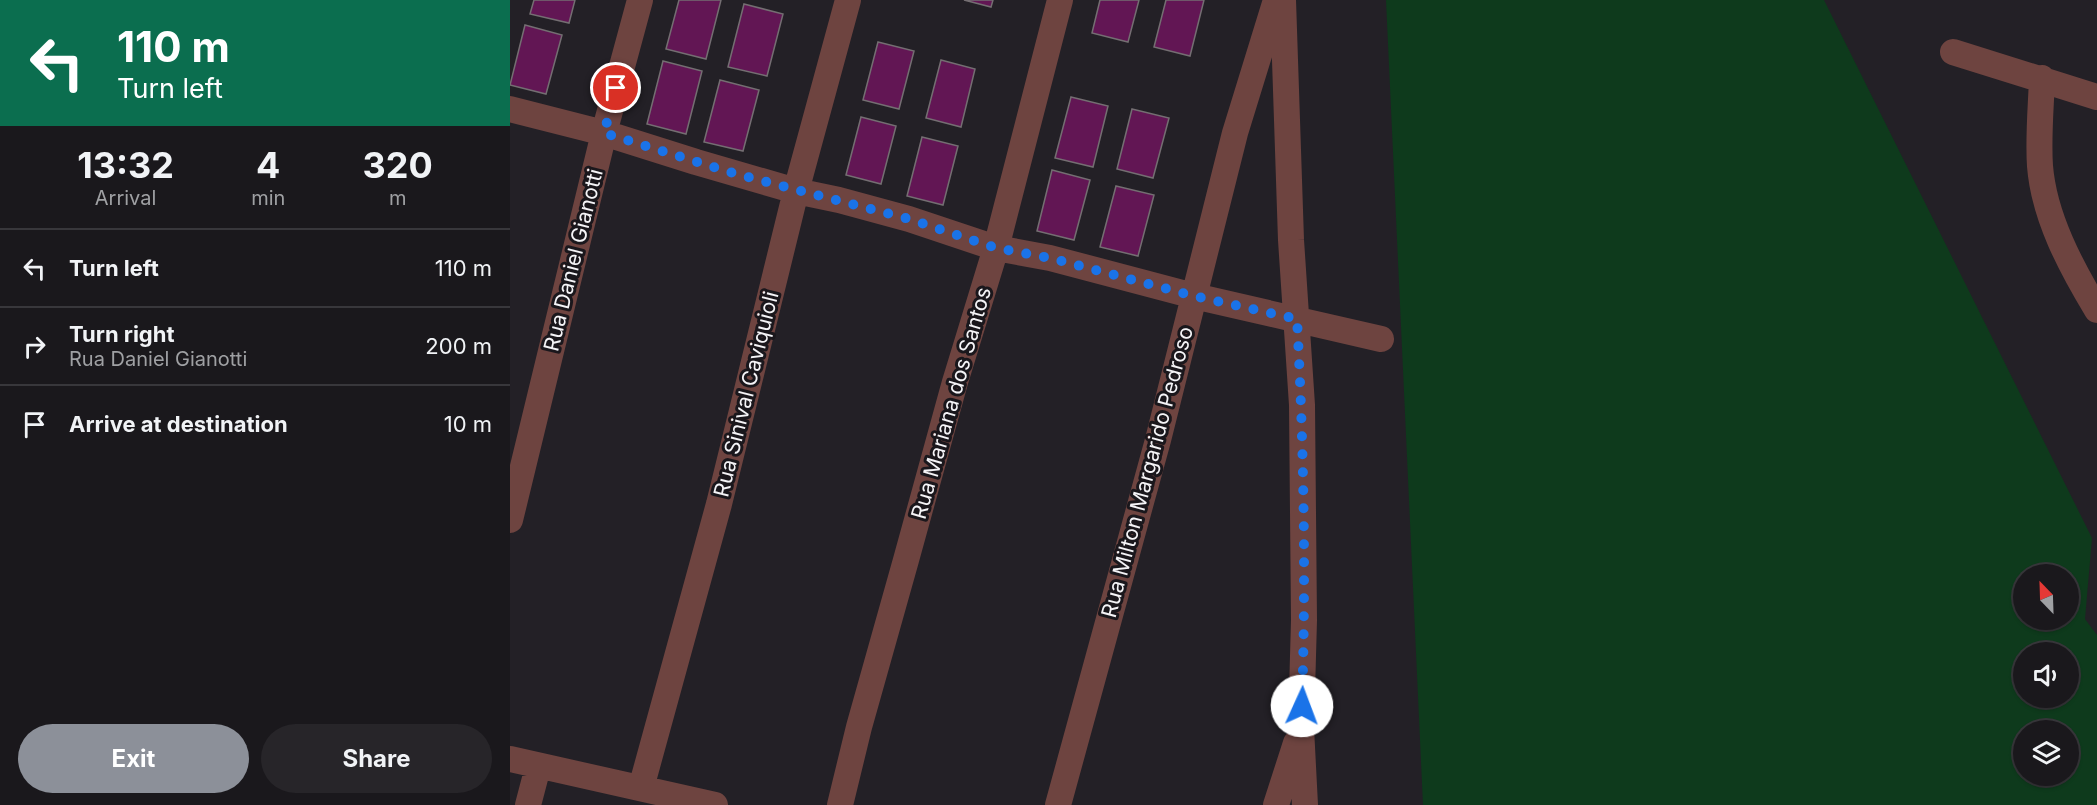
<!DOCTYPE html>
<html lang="en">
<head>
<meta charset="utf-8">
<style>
  body { margin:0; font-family:Inter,sans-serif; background:#272529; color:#f1f3f6; height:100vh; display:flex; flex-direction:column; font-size:22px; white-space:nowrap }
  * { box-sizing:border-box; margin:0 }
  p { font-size:20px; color:#9fa0a3 }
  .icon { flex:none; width:33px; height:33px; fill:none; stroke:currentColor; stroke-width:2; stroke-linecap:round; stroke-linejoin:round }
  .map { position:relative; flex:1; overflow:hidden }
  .side { display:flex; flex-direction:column; background:#1a181c; width:510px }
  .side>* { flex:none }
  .hud { background:#0b6e4f; color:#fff; overflow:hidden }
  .needle { width:39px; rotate:337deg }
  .controls { position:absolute; left:1503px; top:564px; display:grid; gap:12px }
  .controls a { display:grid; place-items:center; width:66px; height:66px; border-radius:50%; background:#1a181c; box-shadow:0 2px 4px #0004,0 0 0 2px #38373b; font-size:30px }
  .pin { position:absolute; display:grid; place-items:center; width:51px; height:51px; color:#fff; margin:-26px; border:3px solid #fff; border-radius:50%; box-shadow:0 2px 6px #0007 }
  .me { position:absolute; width:66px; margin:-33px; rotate:2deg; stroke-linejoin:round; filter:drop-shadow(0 0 4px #0008) }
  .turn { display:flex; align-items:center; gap:21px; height:126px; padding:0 18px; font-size:27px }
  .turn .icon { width:78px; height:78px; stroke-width:2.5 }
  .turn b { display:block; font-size:42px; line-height:51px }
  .eta { display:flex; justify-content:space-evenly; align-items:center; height:102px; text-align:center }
  .eta b { font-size:36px; font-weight:700; line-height:42px }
  .primary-button { display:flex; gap:12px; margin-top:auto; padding:12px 18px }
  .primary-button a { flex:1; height:69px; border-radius:36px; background:#8c9099; color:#fff; font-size:24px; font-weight:700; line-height:69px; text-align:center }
  .primary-button a+a { background:#272529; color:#f1f3f6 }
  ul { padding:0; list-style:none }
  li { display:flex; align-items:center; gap:18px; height:78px; padding:0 18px; border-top:2px solid #38373b }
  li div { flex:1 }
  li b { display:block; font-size:22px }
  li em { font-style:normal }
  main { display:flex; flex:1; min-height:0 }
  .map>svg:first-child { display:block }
  .green { fill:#0e3a1c; fill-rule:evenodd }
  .building { fill:#621654; stroke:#746e72; stroke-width:1.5 }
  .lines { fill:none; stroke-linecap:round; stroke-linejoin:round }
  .street { stroke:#6e4440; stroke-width:26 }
  .route { stroke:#1a73e8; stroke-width:10; stroke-dasharray:0 18 }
  .labels { text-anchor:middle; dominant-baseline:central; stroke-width:6; stroke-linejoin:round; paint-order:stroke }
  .street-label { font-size:21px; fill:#f5f4f7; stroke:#1a171c }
</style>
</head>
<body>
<main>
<section class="side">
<div class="hud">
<div class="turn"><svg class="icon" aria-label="left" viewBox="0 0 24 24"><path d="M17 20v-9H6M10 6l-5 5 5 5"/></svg><div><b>110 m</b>Turn left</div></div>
</div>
<div class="eta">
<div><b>13:32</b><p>Arrival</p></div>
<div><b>4</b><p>min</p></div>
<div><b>320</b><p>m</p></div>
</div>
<ul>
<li><svg class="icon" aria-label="left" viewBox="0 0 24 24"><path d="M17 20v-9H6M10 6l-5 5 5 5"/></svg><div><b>Turn left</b></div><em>110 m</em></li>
<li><svg class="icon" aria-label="right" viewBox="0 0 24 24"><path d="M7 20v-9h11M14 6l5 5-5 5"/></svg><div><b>Turn right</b><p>Rua Daniel Gianotti</p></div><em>200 m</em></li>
<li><svg class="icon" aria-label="arrive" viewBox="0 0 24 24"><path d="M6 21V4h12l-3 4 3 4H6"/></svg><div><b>Arrive at destination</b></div><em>10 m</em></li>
</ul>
<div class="primary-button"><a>Exit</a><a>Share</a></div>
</section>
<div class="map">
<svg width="1587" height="805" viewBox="0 0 1587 805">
  <rect width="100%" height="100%" fill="#232026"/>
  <!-- green -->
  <path class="green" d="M876 0H1314L1582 538 1575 619 1587 635V805H913ZM1514 574H1558V620H1514ZM1514 652H1558V698H1514ZM1514 730H1558V776H1514Z"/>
  <!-- building -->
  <path class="building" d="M24 0H65L59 23 20 14Z
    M169 0H211L196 59 156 49Z
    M454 0H483L481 7Z
    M590 0H629L618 42 582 33Z
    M656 0H694L680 56 644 47Z
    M234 4 273 14 257 76 218 67Z
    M15 25 52 35 36 94 0 85Z
    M368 42 404 51 389 109 353 100Z
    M431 60 465 69 451 127 416 118Z
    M153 61 192 71 176 134 137 124Z
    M210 80 249 90 233 151 194 142Z
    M561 97 598 106 583 167 545 158Z
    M622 109 659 118 643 178 607 169Z
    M351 117 386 126 371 184 336 175Z
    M412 137 448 146 433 205 397 196Z
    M542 170 580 180 564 240 527 231Z
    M606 186 644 195 628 256 590 247Z"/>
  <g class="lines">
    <!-- street -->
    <path class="street" d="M773 0 781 240 792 405 794 620 791 728 795 805
      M1443 52 1587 97
      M1532 78C1531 107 1528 137 1530 166 1534 217 1561 267 1587 310
      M0 109 94 133 186 162 286 191 329 200 399 219 486 248 540 258 684 296 871 339
      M0 520 94 133 130 0
      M0 759 205 805
      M131 788 209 504 286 191 338 0
      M18 805 28 767
      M330 805 349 727 396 560 445 382 486 248 550 0
      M548 805 648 440 725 133 766 0
      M766 805 786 743"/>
  </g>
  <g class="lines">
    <!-- route -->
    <path class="route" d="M106 88 94 133 226 174 399 219 486 248 540 258 684 296 787 319C794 448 796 577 792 706"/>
  </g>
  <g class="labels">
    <!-- street labels -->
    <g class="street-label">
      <text transform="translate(63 260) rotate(-76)">Rua Daniel Gianotti</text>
      <text transform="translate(236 394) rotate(-76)">Rua Sinival Caviquioli</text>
      <text transform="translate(441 403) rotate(-74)">Rua Mariana dos Santos</text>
      <text transform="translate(637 472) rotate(-75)">Rua Milton Margarido Pedroso</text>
    </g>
  </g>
</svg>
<div class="controls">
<a><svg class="needle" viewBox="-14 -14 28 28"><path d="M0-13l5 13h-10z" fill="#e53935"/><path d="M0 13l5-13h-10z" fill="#9fa0a3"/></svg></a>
<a><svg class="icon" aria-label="sound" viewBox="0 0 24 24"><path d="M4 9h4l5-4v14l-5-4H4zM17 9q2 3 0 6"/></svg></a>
<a><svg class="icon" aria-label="layers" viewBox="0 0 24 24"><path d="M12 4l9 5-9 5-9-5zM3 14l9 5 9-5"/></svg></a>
</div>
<div class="pin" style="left:106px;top:88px;background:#d93025"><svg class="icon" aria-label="arrive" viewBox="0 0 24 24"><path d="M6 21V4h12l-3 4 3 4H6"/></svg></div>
<svg class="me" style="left:792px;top:706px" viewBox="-20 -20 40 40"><circle r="19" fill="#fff"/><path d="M0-13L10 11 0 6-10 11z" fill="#1a73e8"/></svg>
</div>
</main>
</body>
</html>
